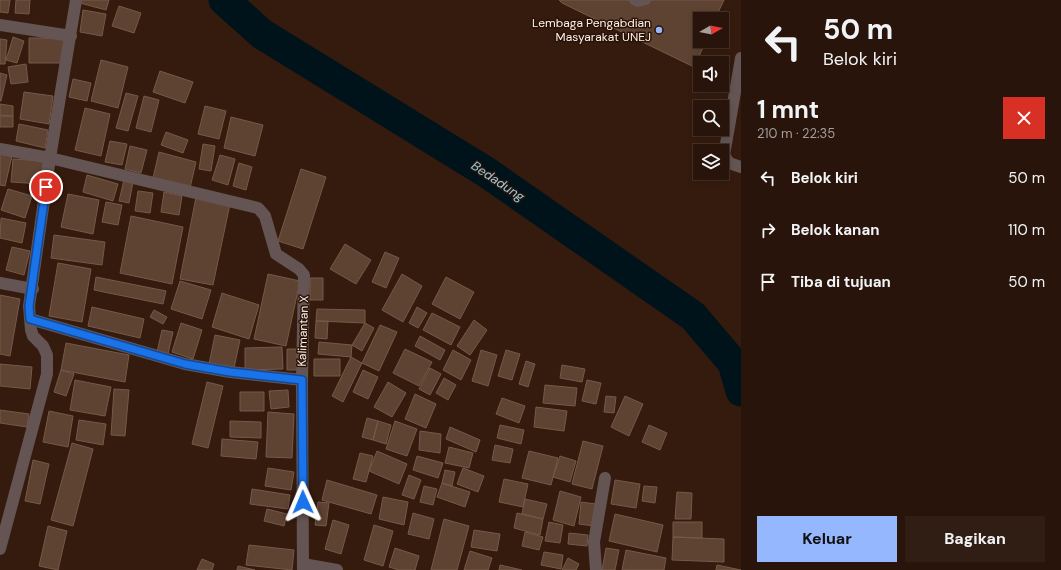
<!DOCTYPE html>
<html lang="id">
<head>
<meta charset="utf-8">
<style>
  body { margin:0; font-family:"DM Sans",sans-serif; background:#301d13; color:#f1f3f6; height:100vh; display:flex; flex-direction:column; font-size:15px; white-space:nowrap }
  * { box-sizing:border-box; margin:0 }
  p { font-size:13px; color:#a59e9c }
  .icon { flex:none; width:22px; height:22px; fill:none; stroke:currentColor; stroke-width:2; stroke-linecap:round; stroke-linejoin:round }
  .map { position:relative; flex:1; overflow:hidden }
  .details { display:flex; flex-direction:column; background:#28140a; width:320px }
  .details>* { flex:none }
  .hud { background:#28140a; color:#f1f3f6; overflow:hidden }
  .needle { width:26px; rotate:81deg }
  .controls { position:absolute; left:693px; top:12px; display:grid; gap:8px }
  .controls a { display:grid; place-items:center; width:36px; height:36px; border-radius:0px; background:#28140a; box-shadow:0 2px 6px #0003,0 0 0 1px #44332b; font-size:20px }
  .pin { position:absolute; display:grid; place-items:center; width:34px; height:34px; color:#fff; margin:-17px; border:2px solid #fff; border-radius:50%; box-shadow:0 1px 4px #0007 }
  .me { position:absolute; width:44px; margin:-22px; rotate:359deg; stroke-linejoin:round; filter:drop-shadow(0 0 3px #0008) }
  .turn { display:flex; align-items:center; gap:14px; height:84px; padding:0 16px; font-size:18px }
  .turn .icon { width:52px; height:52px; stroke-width:2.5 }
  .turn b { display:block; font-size:28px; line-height:34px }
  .round { display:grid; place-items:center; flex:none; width:42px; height:42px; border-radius:0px; background:#301d13 }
  .headline { display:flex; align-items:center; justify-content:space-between; height:68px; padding:0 16px }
  h1 { font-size:24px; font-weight:700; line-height:30px }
  .button { display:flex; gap:8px; margin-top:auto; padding:8px 16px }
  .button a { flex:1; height:46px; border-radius:0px; background:#94b7fd; color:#111; font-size:16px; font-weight:700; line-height:46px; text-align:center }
  .button a+a { background:#301d13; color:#f1f3f6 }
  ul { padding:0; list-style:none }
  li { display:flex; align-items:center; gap:12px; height:52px; padding:0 16px }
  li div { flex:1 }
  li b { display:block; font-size:15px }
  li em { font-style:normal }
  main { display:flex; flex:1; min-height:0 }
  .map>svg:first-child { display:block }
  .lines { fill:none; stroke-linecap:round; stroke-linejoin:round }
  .river { stroke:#00121a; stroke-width:31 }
  .building { fill:#5e4332; stroke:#765948 }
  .service { stroke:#645454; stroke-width:10 }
  .minor { stroke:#645454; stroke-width:12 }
  .route-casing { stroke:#114b97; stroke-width:10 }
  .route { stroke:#1a73e8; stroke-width:7 }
  .poi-dot { fill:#94b7fd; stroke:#2a1205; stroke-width:1.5 }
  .labels { text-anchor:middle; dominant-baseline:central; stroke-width:3; stroke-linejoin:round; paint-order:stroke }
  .poi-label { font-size:12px; fill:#fdf2ed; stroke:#2a1205; text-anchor:end }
  .street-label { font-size:12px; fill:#fdf2ed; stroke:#2a1205 }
  .water-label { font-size:13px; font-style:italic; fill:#8ecde4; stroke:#2a1205 }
</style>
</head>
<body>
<main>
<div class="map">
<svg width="741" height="570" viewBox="0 0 741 570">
  <rect width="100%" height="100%" fill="#351b0d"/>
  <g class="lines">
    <!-- river -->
    <path class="river" d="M224 0 262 34 486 172 693 316 733 363 741 391"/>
  </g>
  <!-- building -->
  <path class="building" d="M0 0H10L8 13 0 12Z
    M16 0H30L29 14 15 13Z
    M81 0H109L106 10 80 3Z
    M559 0H724L715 19H700V41H706L694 67 562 3Z
    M119 6 141 13 134 33 112 26Z
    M83 10 106 14 102 36 80 32Z
    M13 37 24 41 17 63 6 60Z
    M29 38H65V63H29Z
    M0 39 7 40 5 64H0Z
    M101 60 128 67 118 108 91 101Z
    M26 64 28 82 11 84 8 67Z
    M160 71 193 82 185 103 153 92Z
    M0 73 7 75 1 101H0Z
    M73 79 91 83 87 101 69 97Z
    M24 92 53 96 49 124 20 119Z
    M126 93 138 96 128 131 116 128Z
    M144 96 159 100 151 132 136 128Z
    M0 104 13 106V116L0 115Z
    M205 106 226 111 219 139 198 134Z
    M85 108 110 114 101 156 75 150Z
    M0 116H13V127H0Z
    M231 117 263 125 255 156 224 148Z
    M19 124 48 130 45 148 16 141Z
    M166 132 188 140 183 153 161 145Z
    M110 141 127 144 122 165 105 162Z
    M203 144 215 146 211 171 199 169Z
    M130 146 147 150 141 173 125 169Z
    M159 152 196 162 190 188 153 178Z
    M0 153 12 156 5 186 0 185Z
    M220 155 235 159 228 185 212 180Z
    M13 159 43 161 41 184 11 182Z
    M239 163 252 167 246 190 233 186Z
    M301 169 326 177 303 249 278 241Z
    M87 175 118 184 113 201 83 192Z
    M124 180 133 182 129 203 119 201Z
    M8 189 32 196 25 218 1 210Z
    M138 191 153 193 150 213 135 211Z
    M164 192 182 196 179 215 161 212Z
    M68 194 99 200 93 234 61 227Z
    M196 197 230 204 213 285 180 279Z
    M106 202 122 205 118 225 102 222Z
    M131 216 183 227 172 284 120 273Z
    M1 218 26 223 22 243 0 238Z
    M54 235 105 242 102 265 51 258Z
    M345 244 371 260 356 284 330 269Z
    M12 247 30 251 24 275 6 270Z
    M385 252 399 258 386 288 372 282Z
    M58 263 91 269 82 322 49 316Z
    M268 274 300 281 286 346 254 339Z
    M402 274 422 286 403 322 382 310Z
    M96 277 166 291 163 304 94 290Z
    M446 277 474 292 460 319 432 304Z
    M310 278H323V300H310Z
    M180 281 211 290 202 319 171 309Z
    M222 293 259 305 249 339 212 327Z
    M0 295 20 299 10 356 0 354Z
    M92 307 144 319 140 338 88 326Z
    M417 307 427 313 418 328 409 323Z
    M317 309 365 310V323L316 321Z
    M154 310 167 317 163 324 150 317Z
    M432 313 460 327 451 345 423 330Z
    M474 320 487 330 470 355 457 346Z
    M316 321H328L327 339 315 338Z
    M181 323 202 330 193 359 172 352Z
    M365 323 374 328 362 351 352 345Z
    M380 325 397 332 379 371 362 363Z
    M162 330 173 332 168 354 157 352Z
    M215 335 240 340 234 368 209 364Z
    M420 336 445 350 440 360 415 346Z
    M319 342 352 345 351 357 318 354Z
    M66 343 129 355 125 382 61 370Z
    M282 347 283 369 245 370V348Z
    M287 349H300L299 370H287Z
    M405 349 432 362 419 386 393 373Z
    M453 350 471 360 461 380 443 370Z
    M481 350 497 355 488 386 472 381Z
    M506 350 520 354 512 380 498 376Z
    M351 357 362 363 343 402 332 396Z
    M314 359H340V376H314Z
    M526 361 535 364 528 387 519 384Z
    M0 364 32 367 30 389 0 386Z
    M562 365 585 369 582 382 560 378Z
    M430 368 441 374 430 395 419 389Z
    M61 370 74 374 66 396 54 392Z
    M363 370 378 377 368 399 353 392Z
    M444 378 456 385 448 400 436 393Z
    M75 380 111 387 105 416 70 410Z
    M587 380 601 383 596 404 582 401Z
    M207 382 223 386 208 448 192 444Z
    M388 382 406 393 392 417 374 407Z
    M545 385 577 388 575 406 543 403Z
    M114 389 129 390 125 436 111 435Z
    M288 390 289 407 271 409 269 391Z
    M240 392H264V411H240Z
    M415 394 436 404 426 428 405 419Z
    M606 396 616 397 614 413 604 412Z
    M625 396 643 404 629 436 611 427Z
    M502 398 525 406 519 423 496 414Z
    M536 407 567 411 564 431 534 427Z
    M0 410 29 414 27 427 0 423Z
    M49 411 73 416 68 447 43 442Z
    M268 412 294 414 292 458 266 457Z
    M367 418 378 421 373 440 362 437Z
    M79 420 106 424 103 445 76 440Z
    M230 421 261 422V438L230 437Z
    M378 421 391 425 386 444 373 440Z
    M395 421 417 429 407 456 386 449Z
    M500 425 524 430 521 444 497 438Z
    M649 425 667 433 660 450 642 442Z
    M450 427 480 440 476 452 446 439Z
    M420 431 441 434 440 453 419 450Z
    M222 439 258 442 256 459 221 456Z
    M583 441 603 446 592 489 572 484Z
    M72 443 93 449 73 526 51 520Z
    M495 445 513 449 510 463 492 460Z
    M449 447 473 453 469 468 445 463Z
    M377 451 407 464 399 484 369 471Z
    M529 451 558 458 551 485 522 478Z
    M360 453 373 456 366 482 353 479Z
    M417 456 443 463 438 478 413 470Z
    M560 456 576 461 570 482 553 477Z
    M33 460 49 464 40 504 25 501Z
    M268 468 294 472 291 490 265 486Z
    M463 468 484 476 478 492 457 484Z
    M445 470 455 472 452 486 442 483Z
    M409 475 421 480 414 499 402 495Z
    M504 479 528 484 523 507 499 502Z
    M327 480 377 495 371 514 322 500Z
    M615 480 640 484 636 508 611 504Z
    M442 483 470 492 465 507 437 497Z
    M424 486 437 489 433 505 420 502Z
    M644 486 657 487 655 503 642 501Z
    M252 489 290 495 288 509 250 504Z
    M560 491 581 497 574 526 553 520Z
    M677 492 692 493 691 519H675Z
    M383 497 408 502 404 525 379 519Z
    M525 499 547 504 543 519 522 514Z
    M318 502 329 503 326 526 315 525Z
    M581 502 596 504 594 526 579 524Z
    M267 509 287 514 284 526 264 521Z
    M413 513 434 519 429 539 408 534Z
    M517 513 543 519 540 535 514 528Z
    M615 514 663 525 657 552 609 541Z
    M444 519 469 526 457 570H431Z
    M333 520 349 525 341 554 325 549Z
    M549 522 563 525 560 543 545 541Z
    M673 522H702V538L673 537Z
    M374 525 393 531 383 566 364 560Z
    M48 526 67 531 58 570 39 566Z
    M474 530 500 534 497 551 471 547Z
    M525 532 543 537 539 550 522 546Z
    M569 533 588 535 587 546 568 544Z
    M673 537 724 539V562L672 560Z
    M249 545 294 550 292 570 246 565Z
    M395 548 419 556 415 570H399L389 567Z
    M606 548 619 550 615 570H602Z
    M626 550 666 558 664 570H622Z
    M470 551 492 558 488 570H464Z
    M544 552 563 555 561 569 541 565Z
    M568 558 579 564 576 570H562Z
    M202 559 214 564 212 570H197Z
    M500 565 522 570H499Z
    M717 565 741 570H716Z
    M238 566 255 570H237Z"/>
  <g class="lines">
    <!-- service -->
    <path class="service" d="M634 0 638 2 646 0"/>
    <!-- minor -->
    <path class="minor" d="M0 25 71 36
      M741 58 724 155 729 163 741 167
      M0 149 50 158 258 208 265 216 276 254 299 269 304 275 302 380 303 570
      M0 283 33 289
      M30 319 185 364 230 372 302 380
      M0 549 47 374V355L43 346 33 336 31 330 29 306 50 158 76 0
      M303 564 337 570
      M596 570 594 542 605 478"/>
  </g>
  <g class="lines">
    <!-- route casing -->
    <g class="route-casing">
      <path id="route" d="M46 187 29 306 30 319 185 364 230 372 302 380 303 502"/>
    </g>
    <!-- route -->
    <use href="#route" class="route"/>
  </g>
  <!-- markers -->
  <circle class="poi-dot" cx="659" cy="30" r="4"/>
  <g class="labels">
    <!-- poi labels -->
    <g class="poi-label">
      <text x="651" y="23">Lembaga Pengabdian<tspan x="651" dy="14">Masyarakat UNEJ</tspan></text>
    </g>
    <!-- street labels -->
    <g class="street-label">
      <text transform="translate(303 331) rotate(-88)">Kalimantan X</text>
    </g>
    <!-- water labels -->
    <g class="water-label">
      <text transform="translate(498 181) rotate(34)">Bedadung</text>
    </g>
  </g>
</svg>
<div class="controls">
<a><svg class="needle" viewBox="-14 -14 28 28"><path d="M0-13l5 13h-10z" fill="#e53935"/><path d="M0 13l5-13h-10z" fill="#a59e9c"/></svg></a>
<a><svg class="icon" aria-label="sound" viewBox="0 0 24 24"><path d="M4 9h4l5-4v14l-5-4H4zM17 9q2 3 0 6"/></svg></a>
<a><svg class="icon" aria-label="search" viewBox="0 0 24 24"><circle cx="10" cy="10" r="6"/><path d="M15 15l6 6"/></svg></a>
<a><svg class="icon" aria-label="layers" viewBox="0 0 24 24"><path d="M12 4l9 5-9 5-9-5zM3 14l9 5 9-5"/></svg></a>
</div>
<div class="pin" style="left:46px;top:187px;background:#d93025"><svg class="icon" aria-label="arrive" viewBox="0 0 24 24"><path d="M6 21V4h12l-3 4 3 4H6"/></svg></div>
<svg class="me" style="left:303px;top:502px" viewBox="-20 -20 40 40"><path d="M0-17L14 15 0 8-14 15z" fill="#1a73e8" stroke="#fff" stroke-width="4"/></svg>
</div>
<section class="details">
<div class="hud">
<div class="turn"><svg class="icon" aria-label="left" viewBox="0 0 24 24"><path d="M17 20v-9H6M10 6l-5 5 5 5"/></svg><div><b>50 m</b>Belok kiri</div></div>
</div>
<div class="headline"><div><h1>1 mnt</h1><p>210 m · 22:35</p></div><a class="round" style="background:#d93025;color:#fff"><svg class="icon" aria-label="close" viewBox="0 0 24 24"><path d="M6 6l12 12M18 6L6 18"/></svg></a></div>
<ul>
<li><svg class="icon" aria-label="left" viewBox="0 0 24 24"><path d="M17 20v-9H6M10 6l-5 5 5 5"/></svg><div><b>Belok kiri</b></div><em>50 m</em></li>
<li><svg class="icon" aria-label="right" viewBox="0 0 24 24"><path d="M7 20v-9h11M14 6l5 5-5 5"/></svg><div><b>Belok kanan</b></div><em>110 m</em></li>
<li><svg class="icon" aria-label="arrive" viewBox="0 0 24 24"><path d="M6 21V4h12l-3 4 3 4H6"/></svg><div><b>Tiba di tujuan</b></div><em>50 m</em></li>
</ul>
<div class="button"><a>Keluar</a><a>Bagikan</a></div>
</section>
</main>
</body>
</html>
